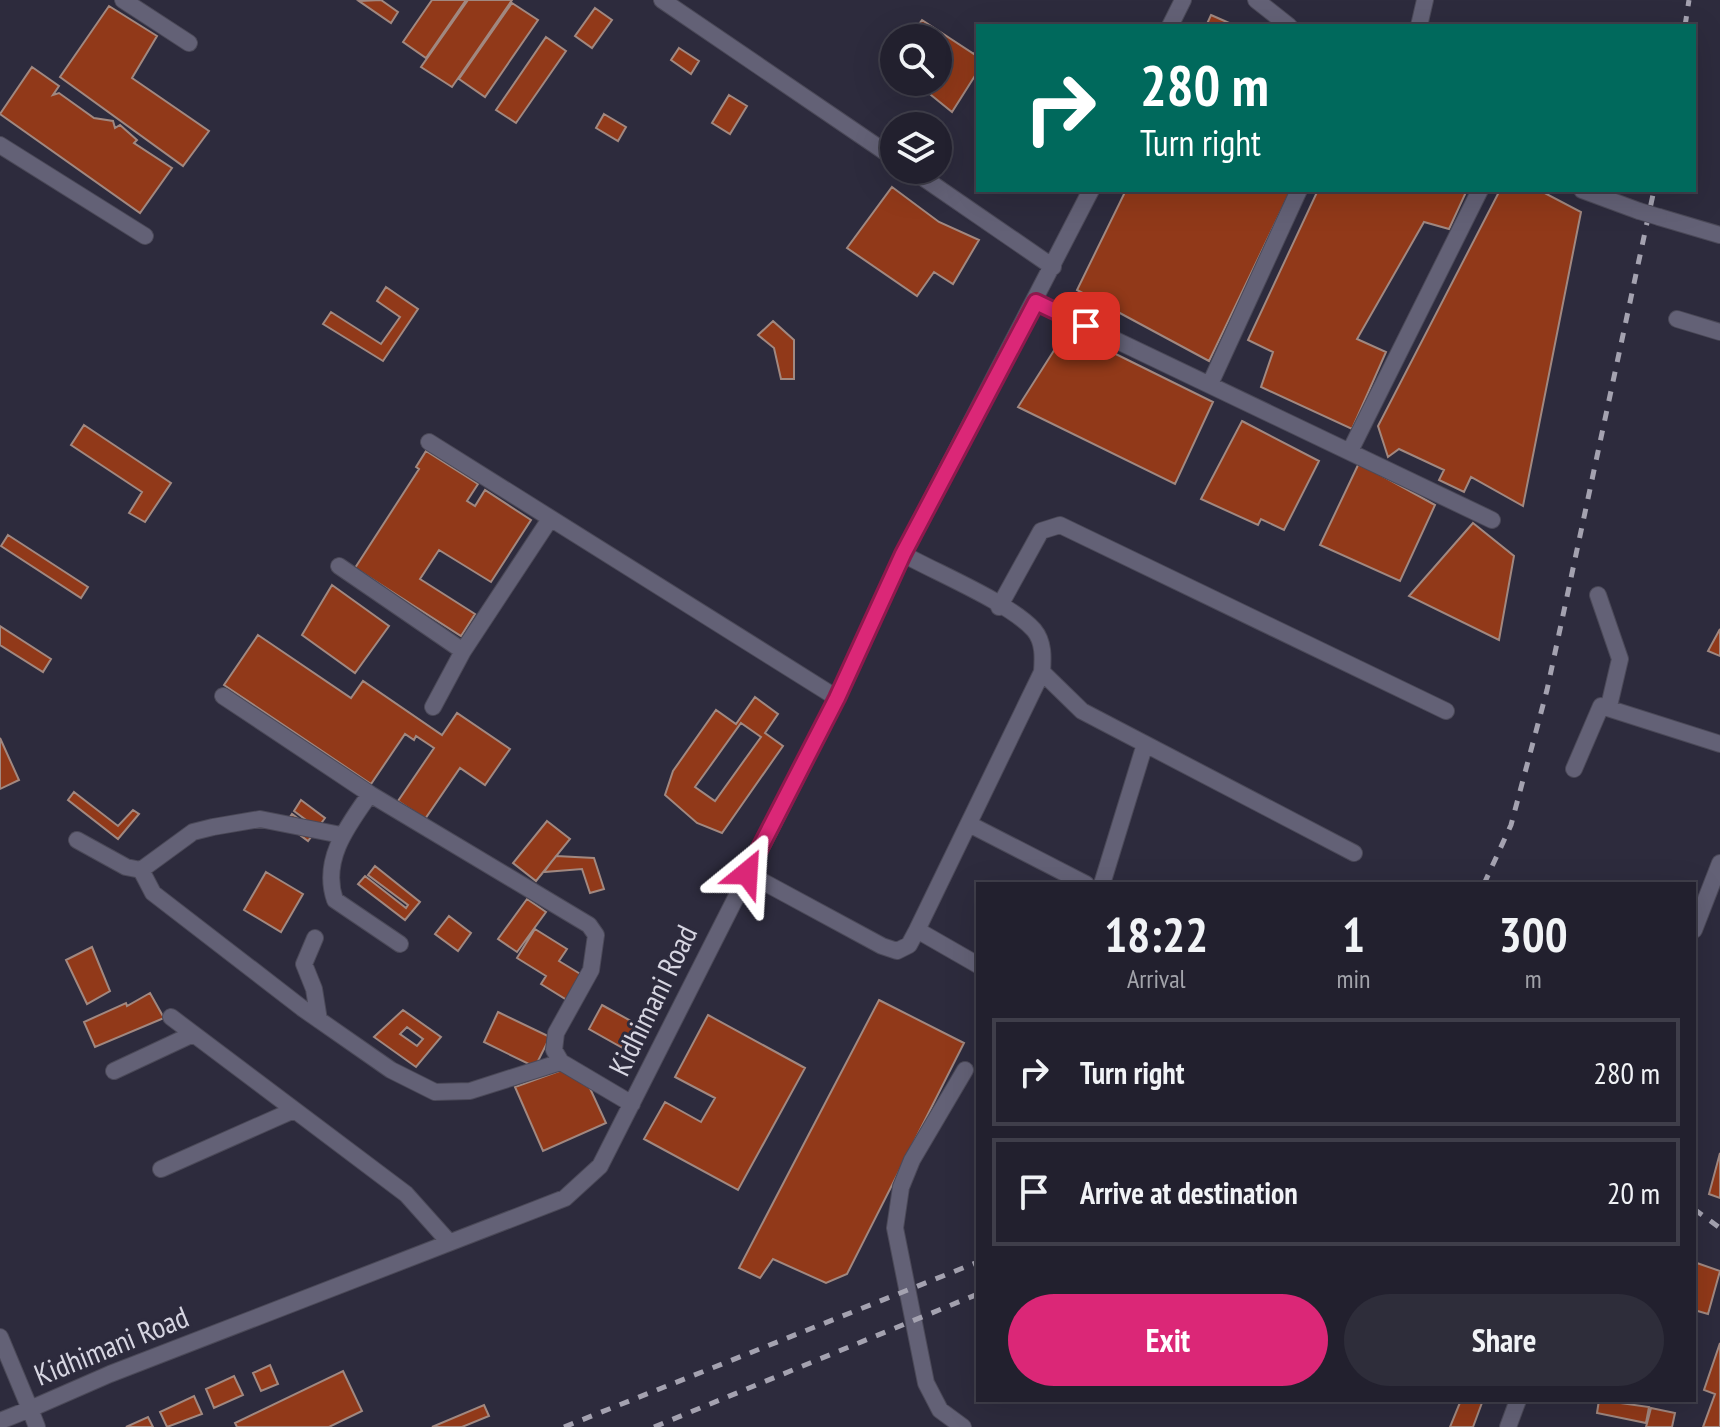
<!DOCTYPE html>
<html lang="en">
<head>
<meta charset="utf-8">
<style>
  body { margin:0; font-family:"PT Sans Narrow",sans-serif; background:#2e2d3a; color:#f1f3f6; height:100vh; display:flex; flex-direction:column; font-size:30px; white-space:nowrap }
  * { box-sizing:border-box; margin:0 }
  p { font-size:26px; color:#a2a3aa }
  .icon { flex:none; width:44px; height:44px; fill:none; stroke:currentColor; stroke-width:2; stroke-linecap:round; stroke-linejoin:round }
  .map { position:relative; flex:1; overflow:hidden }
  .details { position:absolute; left:976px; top:882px; width:720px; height:520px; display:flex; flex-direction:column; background:#22202e; border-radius:0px; box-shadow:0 8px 32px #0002,0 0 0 2px #3f3e4a }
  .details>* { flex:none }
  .hud { position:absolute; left:976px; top:24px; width:720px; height:168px; border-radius:0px; box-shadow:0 8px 32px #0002,0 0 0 2px #3f3e4a; background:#00695c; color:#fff; overflow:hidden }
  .tools { position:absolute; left:880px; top:24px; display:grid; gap:16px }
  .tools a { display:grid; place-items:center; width:72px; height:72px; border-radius:50%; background:#22202e; box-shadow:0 8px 32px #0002,0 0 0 2px #3f3e4a; font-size:40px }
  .pin { position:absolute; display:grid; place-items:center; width:68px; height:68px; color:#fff; margin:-34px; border-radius:16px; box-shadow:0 4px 12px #0006 }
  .me { position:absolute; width:88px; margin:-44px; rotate:27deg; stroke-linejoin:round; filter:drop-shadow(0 0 6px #0008) }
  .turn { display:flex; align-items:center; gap:28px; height:168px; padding:0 32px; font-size:36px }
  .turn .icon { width:104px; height:104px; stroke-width:2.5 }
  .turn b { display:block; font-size:56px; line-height:68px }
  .eta { display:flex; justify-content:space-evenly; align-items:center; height:136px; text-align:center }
  .eta b { font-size:48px; font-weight:600; line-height:56px }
  .primary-button { display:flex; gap:16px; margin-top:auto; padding:16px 32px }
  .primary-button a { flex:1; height:92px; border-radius:48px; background:#db2777; color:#fff; font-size:32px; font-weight:600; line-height:92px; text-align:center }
  .primary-button a+a { background:#2e2d3a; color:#f1f3f6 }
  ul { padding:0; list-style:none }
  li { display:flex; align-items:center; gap:24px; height:108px; margin:0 16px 12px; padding:0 16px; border:4px solid #3f3e4a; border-radius:0px }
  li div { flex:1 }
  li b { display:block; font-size:30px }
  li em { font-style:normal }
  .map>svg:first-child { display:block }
  .building { fill:#913919; stroke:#a18880; stroke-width:2; fill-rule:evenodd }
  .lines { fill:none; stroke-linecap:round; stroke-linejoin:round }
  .minor-casing { stroke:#4b4958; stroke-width:18 }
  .minor { stroke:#636176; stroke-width:16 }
  .rail { stroke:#a4a2b0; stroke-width:5; stroke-dasharray:10 10; stroke-linecap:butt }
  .minor-bridge-casing { stroke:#4b4958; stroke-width:18; stroke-linecap:butt }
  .minor-bridge { stroke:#636176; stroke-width:16 }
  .route-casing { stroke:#8e194d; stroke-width:20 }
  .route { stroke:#db2777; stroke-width:14 }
  .labels { text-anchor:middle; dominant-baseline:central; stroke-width:6; stroke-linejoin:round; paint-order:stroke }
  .street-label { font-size:30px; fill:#d6d5e1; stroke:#2d2b3d }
</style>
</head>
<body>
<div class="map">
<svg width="1720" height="1427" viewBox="0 0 1720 1427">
  <rect width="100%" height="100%" fill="#2d2b3d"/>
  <!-- building -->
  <path class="building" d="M381 0 398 12 391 23 359 1Z
    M432 0H466L426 58 403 42Z
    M468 0H512L452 87 421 67Z
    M512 3 538 20 485 97 459 79Z
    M109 6 157 36 132 78 209 131 183 166 60 77Z
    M595 8 612 20 592 48 575 36Z
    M1211 15 1236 26H1206Z
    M922 20 974 54 978 47V71L952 112 915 82H938V38H909Z
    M546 37 566 51 516 123 496 110Z
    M679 48 699 61 691 74 671 60Z
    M32 67 59 86 53 95 59 93 94 118 113 121 115 128 120 125 137 140 134 143 172 168 140 213 0 114Z
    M729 95 747 106 730 134 712 123Z
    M604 114 626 127 618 141 596 128Z
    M892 187 939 222 979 240 953 284 934 272 917 296 847 248Z
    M1126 190H1291L1209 361 1077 290Z
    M1318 190H1467L1449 229 1424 222 1357 339 1386 352 1352 429 1261 387 1273 352 1248 340Z
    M1500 190H1539L1581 212 1523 506 1471 477 1464 492 1439 480 1444 470 1399 449 1388 457 1378 426Z
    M386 287 418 309 383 361 323 324 331 312 381 344 400 317 377 301Z
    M773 321 794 340V379H781L774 348 758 335Z
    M1067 330 1213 402 1175 484 1018 407Z
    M1242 421 1319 461 1284 530 1261 519 1258 525 1201 499Z
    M84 425 171 483 145 522 129 513 142 492 71 445Z
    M426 451 478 484 467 501 475 506 485 490 531 520 491 582 439 550 420 579 475 614 461 636 355 568 419 469 416 467Z
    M1359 463 1435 505 1400 581 1320 545Z
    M1473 523 1514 556 1499 640 1409 596Z
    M8 535 88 587 81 598 1 546Z
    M332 585 389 626 355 673 302 635Z
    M0 626 51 659 43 672 0 645Z
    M1720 629V656L1708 651Z
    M258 635 351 698 363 681 442 735 457 713 510 749 485 785 460 768 425 819 398 801 434 748 416 736 414 740 405 734 371 784 224 685Z
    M755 697 778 714 765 733 783 746 722 833 697 823 665 795 673 771 716 710 736 724ZM741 723 761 737 715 801 695 787Z
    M0 738 19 780 0 789Z
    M74 792 118 826 133 810 139 814 118 839 68 800Z
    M301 800 325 818 308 841 285 824 292 814 304 823 306 820 294 811Z
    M547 821 570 839 536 881 513 863Z
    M556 856 594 858 604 889 590 893 582 869 544 872Z
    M375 866 420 902 405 920 358 884 365 876 406 908 408 905 368 875Z
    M266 872 303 894 281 932 244 910Z
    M527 899 546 912 517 952 498 939Z
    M449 916 471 933 458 951 435 934Z
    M535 929 567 949 559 961 582 975 567 1000 541 984 546 976 517 958Z
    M92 947 110 991 87 1004 66 960Z
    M150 993 164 1018 95 1047 84 1022 126 1003 127 1006Z
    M879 1000 964 1043 847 1274 826 1283 773 1259 760 1278 739 1268Z
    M602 1005 649 1031 635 1055 589 1029Z
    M403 1010 441 1037 416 1067 374 1037ZM407 1027 423 1039 417 1046 400 1034Z
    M498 1012 550 1037 535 1067 484 1042Z
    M708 1015 805 1068 738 1190 644 1139 665 1102 701 1122 715 1098 675 1077Z
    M562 1070 588 1084 606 1123 543 1151 515 1087Z
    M1720 1153V1198L1709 1194Z
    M1694 1262 1720 1271 1708 1314 1694 1310Z
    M1720 1343V1427H1703L1715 1394 1704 1390Z
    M270 1365 278 1384 261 1391 253 1373Z
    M343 1371 362 1411 329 1427H237L235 1423Z
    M234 1376 243 1395 214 1408 206 1389Z
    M194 1396 202 1414 167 1427 160 1412Z
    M1461 1400H1483L1473 1427H1450Z
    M1599 1400 1649 1407 1646 1423 1597 1413Z
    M484 1405 489 1416 462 1427H432Z
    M1651 1408 1675 1413 1672 1427H1646Z
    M148 1417 153 1427H126Z"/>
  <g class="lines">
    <!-- minor casing -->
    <g class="minor-casing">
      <path id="minor" d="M123 0 189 43
        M662 0 894 158
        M1256 0 1289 26
        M1170 26 1183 0
        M1419 26 1425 0
        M0 145 145 236
        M912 170 1053 267
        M1582 190 1639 211
        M1659 217 1720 235
        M1036 302 1492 520
        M1677 319 1720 332
        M1210 384 1299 190
        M429 442 837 698
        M1350 451 1480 190
        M339 566 463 651
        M1598 595 1620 659 1609 706
        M999 607 1041 531 1060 525 1446 711
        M1042 672 1082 711 1354 853
        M223 696 370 794 589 925 596 935 591 970 556 1033 554 1050 561 1062 632 1104
        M433 707 463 651 550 519
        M1574 769 1601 706 1720 744
        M370 794C348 825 321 860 335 900L400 944
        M969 824 1086 884
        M77 840 126 867 141 870 193 832 213 827 260 819 341 835
        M141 870 153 893 302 1008 391 1070 435 1092 470 1091 561 1062
        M747 873 882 946 897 951 909 945 917 930 1042 672C1043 658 1044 642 1034 630 1010 603 937 573 903 554
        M1102 884 1145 744
        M917 930 978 965
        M1694 930 1720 863
        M315 938 304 964 314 989 319 1020
        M171 1017 406 1194 449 1242
        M114 1071 193 1034
        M161 1169 294 1110
        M0 1337 30 1409 110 1374 565 1198 600 1166 837 698 903 554 1091 190
        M0 1421 30 1409 37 1427
        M963 1427 940 1410 926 1383 895 1228 901 1187 912 1160 965 1070
        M1508 1427 1518 1400"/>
    </g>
    <!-- minor -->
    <use href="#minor" class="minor"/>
    <!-- rail -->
    <path class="rail" d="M1685 26 1689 0
      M1484 884 1511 825 1547 690 1654 190
      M1694 1209 1720 1228
      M564 1427 978 1262
      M654 1427 978 1294"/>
    <!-- minor-bridge casing -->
    <g class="minor-bridge-casing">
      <path id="minor-bridge" d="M1639 211 1659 217"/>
    </g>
    <!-- minor-bridge -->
    <use href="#minor-bridge" class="minor-bridge"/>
  </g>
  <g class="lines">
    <!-- route casing -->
    <g class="route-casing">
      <path id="route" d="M747 873 837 698 903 554 1036 302 1086 326"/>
    </g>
    <!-- route -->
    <use href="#route" class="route"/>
  </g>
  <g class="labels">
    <!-- street labels -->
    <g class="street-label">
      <text transform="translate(652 1000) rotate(-64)">Kidhimani Road</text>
      <text transform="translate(111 1345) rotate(-22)">Kidhimani Road</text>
    </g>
  </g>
</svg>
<div class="tools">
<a><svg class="icon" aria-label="search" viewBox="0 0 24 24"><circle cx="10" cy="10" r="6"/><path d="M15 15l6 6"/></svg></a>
<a><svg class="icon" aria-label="layers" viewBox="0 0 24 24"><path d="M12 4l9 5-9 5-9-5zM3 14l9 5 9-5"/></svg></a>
</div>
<div class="pin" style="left:1086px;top:326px;background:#d93025"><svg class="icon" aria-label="arrive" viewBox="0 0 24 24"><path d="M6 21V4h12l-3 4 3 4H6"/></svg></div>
<svg class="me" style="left:747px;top:873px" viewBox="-20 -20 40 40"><path d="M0-17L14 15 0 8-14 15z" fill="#db2777" stroke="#fff" stroke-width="4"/></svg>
<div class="hud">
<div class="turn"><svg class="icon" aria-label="right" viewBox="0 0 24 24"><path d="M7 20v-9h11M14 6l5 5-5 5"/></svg><div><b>280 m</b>Turn right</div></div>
</div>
<section class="details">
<div class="eta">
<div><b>18:22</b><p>Arrival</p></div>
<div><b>1</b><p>min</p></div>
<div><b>300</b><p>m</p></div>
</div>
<ul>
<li><svg class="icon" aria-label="right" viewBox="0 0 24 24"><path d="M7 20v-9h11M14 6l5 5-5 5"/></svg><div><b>Turn right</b></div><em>280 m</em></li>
<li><svg class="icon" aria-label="arrive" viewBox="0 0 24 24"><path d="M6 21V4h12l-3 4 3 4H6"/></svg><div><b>Arrive at destination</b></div><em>20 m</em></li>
</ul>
<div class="primary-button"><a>Exit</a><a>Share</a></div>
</section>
</div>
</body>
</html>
